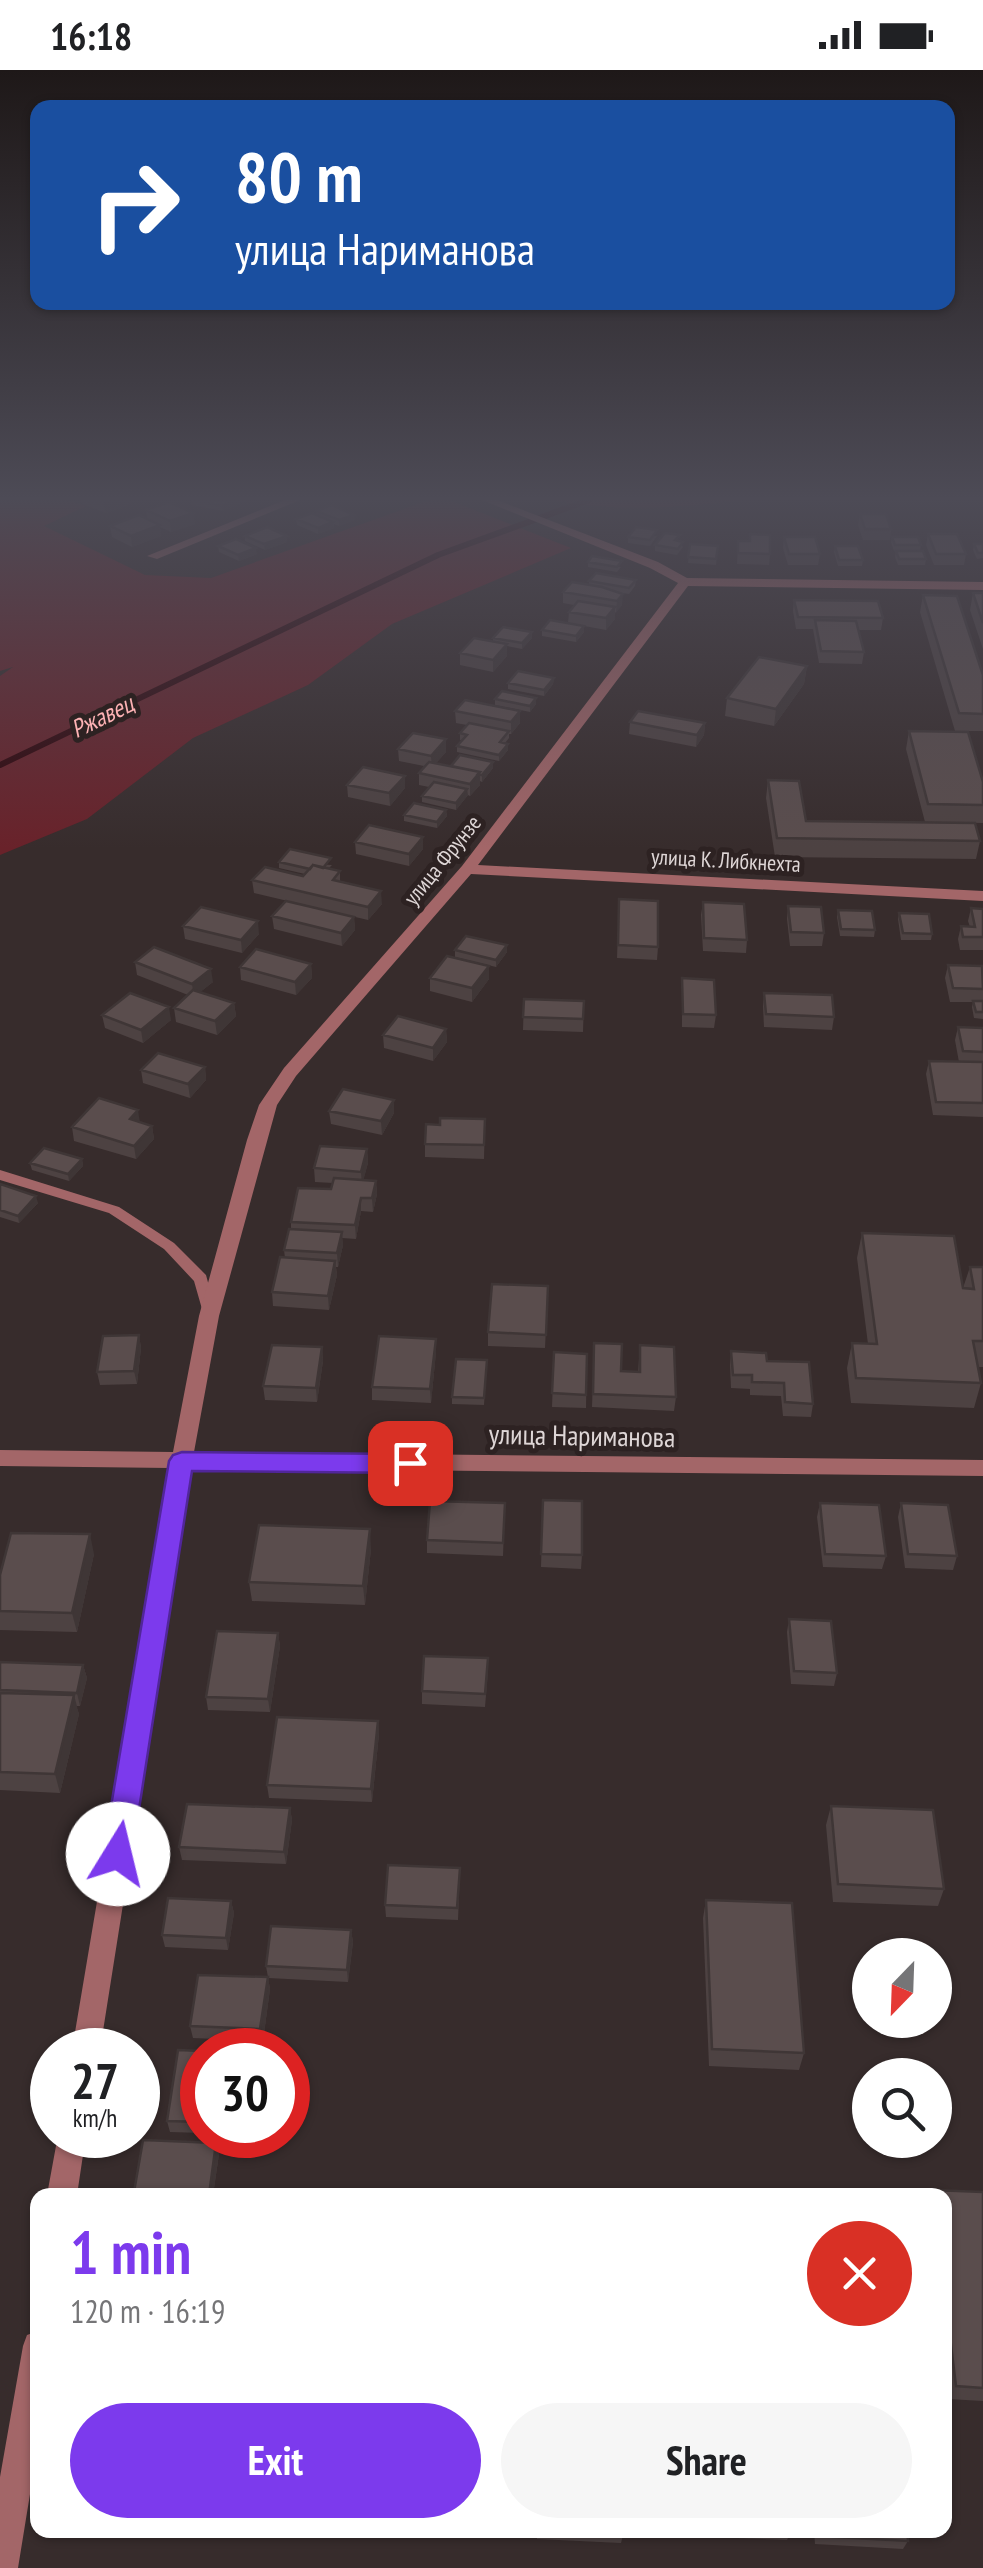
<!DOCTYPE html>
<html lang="en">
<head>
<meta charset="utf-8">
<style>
  body { margin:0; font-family:"PT Sans Narrow",sans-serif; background:#f6f6f6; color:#202124; height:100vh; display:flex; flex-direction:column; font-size:38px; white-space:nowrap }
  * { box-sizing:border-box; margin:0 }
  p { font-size:32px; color:#757577 }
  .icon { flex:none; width:55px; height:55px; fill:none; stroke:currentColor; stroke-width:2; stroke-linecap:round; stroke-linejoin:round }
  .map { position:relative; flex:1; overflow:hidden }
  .panel { position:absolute; left:30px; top:2118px; width:922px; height:350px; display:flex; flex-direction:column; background:#fff; border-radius:20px; box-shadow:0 2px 8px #0004 }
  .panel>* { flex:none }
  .top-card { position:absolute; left:30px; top:30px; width:925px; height:210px; border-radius:20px; box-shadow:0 2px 8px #0004; background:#1a4fa0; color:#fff; overflow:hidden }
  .needle { width:65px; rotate:203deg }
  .controls { position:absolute; left:852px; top:1868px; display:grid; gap:20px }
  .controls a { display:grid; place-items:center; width:100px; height:100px; border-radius:50%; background:#fff; box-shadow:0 2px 8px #0004; font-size:50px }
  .speed { position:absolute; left:30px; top:1958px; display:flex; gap:20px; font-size:50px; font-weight:700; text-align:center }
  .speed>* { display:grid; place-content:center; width:130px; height:130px; border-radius:50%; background:#fff; box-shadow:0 2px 8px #0004; line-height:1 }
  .speed small { font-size:25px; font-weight:400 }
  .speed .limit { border:15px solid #d22; background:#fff; color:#111 }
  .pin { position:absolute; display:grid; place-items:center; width:85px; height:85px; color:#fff; margin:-42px; border-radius:20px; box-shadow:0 5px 15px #0006 }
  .me { position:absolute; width:110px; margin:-55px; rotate:9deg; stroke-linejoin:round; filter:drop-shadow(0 0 8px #0008) }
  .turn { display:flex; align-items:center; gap:35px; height:210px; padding:0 40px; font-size:45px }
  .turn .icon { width:130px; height:130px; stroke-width:2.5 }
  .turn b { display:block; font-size:70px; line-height:85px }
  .round { display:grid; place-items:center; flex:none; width:105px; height:105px; border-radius:52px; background:#f6f6f6 }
  .head { display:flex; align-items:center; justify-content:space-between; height:170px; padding:0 40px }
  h1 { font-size:60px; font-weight:700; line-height:75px; color:#7c3aed }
  .primary-button { display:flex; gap:20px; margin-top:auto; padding:20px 40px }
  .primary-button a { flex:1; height:115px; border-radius:60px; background:#7c3aed; color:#fff; font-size:40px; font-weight:700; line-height:115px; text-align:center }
  .primary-button a+a { background:#f6f6f6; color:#202124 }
  .status { display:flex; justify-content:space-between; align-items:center; height:70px; padding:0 50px; background:#fff; direction:ltr }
  .status svg { height:28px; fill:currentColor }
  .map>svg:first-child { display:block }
  .green { fill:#69222a }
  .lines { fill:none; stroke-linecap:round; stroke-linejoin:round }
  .stream { stroke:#30050b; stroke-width:6 }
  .service { fill:#a36668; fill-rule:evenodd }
  .minor { fill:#a36668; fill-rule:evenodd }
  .wall { fill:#4d4242 }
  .shaded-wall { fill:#3f3636 }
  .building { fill:#5a4d4d; stroke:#3f3636; stroke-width:2.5 }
  .route { fill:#7c3aed; stroke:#51269a; stroke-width:2.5 }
  .labels { text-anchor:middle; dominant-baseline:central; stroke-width:10; stroke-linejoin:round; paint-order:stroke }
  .far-street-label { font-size:22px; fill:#ded6d6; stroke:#2d2222 }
  .far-water-label { font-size:25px; font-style:italic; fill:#fdb2b4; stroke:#2d2222 }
  .street-label { font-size:28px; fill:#ded6d6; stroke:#2d2222 }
</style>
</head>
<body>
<div class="status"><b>16:18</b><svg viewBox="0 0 49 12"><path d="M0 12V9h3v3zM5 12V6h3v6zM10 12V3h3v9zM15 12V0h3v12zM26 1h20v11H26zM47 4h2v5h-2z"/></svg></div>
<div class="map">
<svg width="983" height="2498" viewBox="0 0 983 2498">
  <rect width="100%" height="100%" fill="#372c2c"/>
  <!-- green -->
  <path class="green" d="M0 430H67L86 436 44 456 145 505 211 508 429 430H449L571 478 392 554 308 615 193 668 87 749 0 785V606L13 597 0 601Z
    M552 430H743C677 438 617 442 552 430Z"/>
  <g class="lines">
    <!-- stream -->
    <path class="stream" d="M0 695 438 485 589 430"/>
    <!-- service -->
    <path class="service" d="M0 1100 119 1137 174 1173 206 1205 216 1242 214 1246H204L194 1211 164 1179 109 1143 0 1110Z"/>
    <!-- minor -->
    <path class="minor" d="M285 430H300L157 489 147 486Z
      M482 430H497L658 492 687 508 983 512V520L688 516 478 795 983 821V831L471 804 296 1006 277 1035 219 1246 194 1382 983 1390V1406L192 1398 100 1980H72L170 1398 0 1396V1380L173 1382 199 1246 247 1070 259 1035 284 998 462 796 678 513 650 498Z
      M58 2065H86L77 2125H47Z
      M38 2261V2375L18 2498H0V2407L23 2276 27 2265Z"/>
  </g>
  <!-- wall -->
  <path class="wall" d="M82 430H130L131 434 106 443 83 434Z
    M192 430H248L223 441 192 435Z
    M146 440 195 454 171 462 160 457 161 466 132 477 112 467 110 456 147 449Z
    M316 441 354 445 355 450 339 456 334 454V458L318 464 297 455 296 449 317 445Z
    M860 444 891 459 890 470H863L858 455Z
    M928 464 966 484 964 495H934L926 475Z
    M245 466H287V472L265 480 245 471Z
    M657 466 650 476 628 473V467Z
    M784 467 820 484 818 495H788L783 478Z
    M892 467 921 475 920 481 926 489 925 495H898L895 487 896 481H894L891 472Z
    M679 471 683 477 677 485 655 481V475Z
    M738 471 770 484 769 495 737 494Z
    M690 474 718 476 716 495 688 493Z
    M974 474H983V488L977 489 973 480Z
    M218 476 257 484 239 491 219 482Z
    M835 476 863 490 862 496H838L834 482Z
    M588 492 621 497 617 502 588 497Z
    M636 510 635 516 629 524 616 522 622 535 615 543V549L606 560 568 553 569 542 574 535 563 533V522L589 515V511Z
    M973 523H983V579L970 540Z
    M923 525 983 605V661H955L920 542Z
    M794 530 883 548 881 560H858L864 582 862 594 819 593 813 559H796L793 541Z
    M542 560 584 562 576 572 542 566Z
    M532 562V568L522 579 507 576V586L493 602 460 595V583L493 571V568Z
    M807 596 804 614 774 656 725 646 727 628Z
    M554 608 553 614 544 626 508 619V613Z
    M495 629 536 634 530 642 495 635Z
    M455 641H520V653L511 664H509V668L505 673 508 674V680L499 691 457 682V676L462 670H460V663L467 655 456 653Z
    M630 652 705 653 704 665 696 677 629 664Z
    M909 661 983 712V753L925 752 906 679Z
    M398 679 446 682 436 693 451 696 493 698 482 712 480 711V715L470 726 468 725 456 740 422 732V726L429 717 419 715V703L424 696 399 691Z
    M405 706V718L390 736 348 727 347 715Z
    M768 710 806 751 980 771 976 789 775 787 766 728Z
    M446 740 447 746 437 758 404 751V745Z
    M423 767V779L409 796 356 784 355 772Z
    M279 792 332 795 328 799 340 801V811L382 834 368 850 254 823 252 810 303 806 305 804 279 798Z
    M619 829 658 877 657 890 617 888Z
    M703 832 747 870 746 883 703 881 701 845Z
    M788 836 824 863 822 876H790L787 849Z
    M971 838 983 839V880H960L958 869 961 856 970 857 968 851Z
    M838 840 875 860 874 867 840 866 837 847Z
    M899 843 932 864 931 870H901L898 849Z
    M272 846 354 847 355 860 342 876 274 859Z
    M183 856 259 864 242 883 185 869Z
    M455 880 507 882 496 897 455 887Z
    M135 892 213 912 200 922 234 933 236 946 217 965 176 952 174 938 188 925 137 905Z
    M311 894 312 908 296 925 241 910 240 897Z
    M948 895 983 901V949L974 948 972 937 973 932H950L945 908Z
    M430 908 489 909 472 932 430 921Z
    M682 908 716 945 714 958 682 957Z
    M764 923 834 947 832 960 764 957 763 936Z
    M524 929 584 931 583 962 523 960Z
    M102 945 171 950 143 973 105 958Z
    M958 957 983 958V1047L933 1045 926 1004 929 991 959 992 955 970Z
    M446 959 447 972 433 991 384 978 383 965Z
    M205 997 206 1010 190 1028 143 1013 141 1000Z
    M394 1030V1043L382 1065 331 1054 329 1041Z
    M485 1049 484 1089 425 1087V1074Z
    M140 1052 152 1056 154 1069 136 1089 74 1071 72 1057Z
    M367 1079 368 1093 363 1110 376 1111 377 1124 373 1142 361 1141 356 1169 342 1168 343 1175 338 1197H336L337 1205 329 1240 273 1236 272 1222 285 1188 284 1180 291 1159V1152L331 1119 333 1113 315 1112 314 1098Z
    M82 1089 83 1096 69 1111 32 1100 30 1093Z
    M0 1114 38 1133 19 1153 0 1147Z
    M862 1163 963 1218 970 1197H983V1297H978L981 1313 974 1338 851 1333 847 1298 852 1273 868 1274 857 1188Z
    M548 1216 545 1278 488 1276V1262Z
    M139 1265 141 1278 137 1314 100 1315 97 1302Z
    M436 1269V1282L431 1333 372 1330V1317Z
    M594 1273 621 1301 638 1302 640 1275 676 1327 674 1341 592 1337Z
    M322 1277 323 1291 317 1332 265 1330 263 1316Z
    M731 1281 767 1291 813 1334 811 1347 783 1346 781 1326 750 1325V1319L731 1318 730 1295Z
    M554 1282 587 1284 586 1338 552 1337Z
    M487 1290 484 1335 452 1334V1327Z
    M543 1430 582 1485 581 1499 541 1497Z
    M505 1433 503 1486 427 1483V1470Z
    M820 1433 886 1486 882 1499 823 1497 817 1447Z
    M901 1433 957 1486 953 1500 905 1498 898 1447Z
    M371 1479 365 1535 252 1531 249 1512Z
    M94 1484 77 1562 0 1560V1505Z
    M789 1549 837 1603 834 1616 791 1614 787 1562Z
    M278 1563 280 1576 270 1642 208 1640 206 1627Z
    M0 1592 83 1595 87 1608 80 1636H76L79 1644 60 1723 0 1720Z
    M488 1601 485 1637 422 1634V1621Z
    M378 1651 379 1664 372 1732 269 1728 267 1715Z
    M831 1736 944 1819 938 1836 833 1832 826 1755Z
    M290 1738 292 1750 286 1794 182 1790 179 1777Z
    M460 1798 458 1850 386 1847 385 1835Z
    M706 1830 804 1983 799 2000 709 1996 703 1848Z
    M231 1831 234 1843 228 1880 165 1877 162 1865Z
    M351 1860 353 1872 348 1912 268 1908 270 1919 263 1971 193 1968 190 1956 268 1907 266 1896Z
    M202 1981V2063L170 2062 167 2051Z
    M219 2084 213 2125H136L134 2122Z
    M932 2120 983 2122V2331L948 2329 945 2303V2125H930Z
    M364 2460H460V2466Z
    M537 2460 623 2465 621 2473 537 2469Z
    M710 2460H791V2462L787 2470 710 2467Z
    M814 2460H907L908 2471 903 2479 815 2474Z"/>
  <!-- shaded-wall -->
  <path class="shaded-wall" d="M111 430H130L131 434 106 443 104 432Z
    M236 430H248L223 441 222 436Z
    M193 443 195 454 171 462 170 451Z
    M354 445 355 450 339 456V450Z
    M333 452 334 458 318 464V458Z
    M160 455 161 466 132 477 131 466Z
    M287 466V472L265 480 264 474Z
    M256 478 257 484 239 491 238 485Z
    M623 524 622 535 616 543 617 531Z
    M615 537V549L606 560V548Z
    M584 556V562L576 572V566Z
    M532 562V568L522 579V573Z
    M507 574V586L493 602V590Z
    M807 596 804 614 774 656 776 639Z
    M554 608 553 614 544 626V620Z
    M536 628V634L530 642V636Z
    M520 641V653L511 664V652Z
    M705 653 704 665 696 677 697 665Z
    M446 669V682L432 698 431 686Z
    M508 674V680L499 691V685Z
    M493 692V698L482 712V705Z
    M480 702V715L470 726V714Z
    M405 706V718L390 736 389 723Z
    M467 719 468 725 456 740V733Z
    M446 740 447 746 437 758V752Z
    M423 767V779L409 796V784Z
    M381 821 382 834 368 850V837Z
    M354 847 355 860 342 876 341 863Z
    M258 851 259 864 242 883 241 870Z
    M507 875V882L496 897V890Z
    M311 894 312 908 296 925 295 912Z
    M489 896V909L472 932V918Z
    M211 899 213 912 194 927 192 914Z
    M234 933 236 946 217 965 215 951Z
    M169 937 171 950 143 973 141 960Z
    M446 959 447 972 433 991V978Z
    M205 997 206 1010 190 1028 188 1014Z
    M394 1030V1043L382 1065 381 1051Z
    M138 1040 140 1053 130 1049Z
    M152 1056 154 1069 136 1089 134 1076Z
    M367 1079 368 1093 362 1116 361 1102Z
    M82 1089 83 1096 69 1111 68 1104Z
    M376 1111 377 1124 373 1142 372 1128Z
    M36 1126 38 1133 19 1153 18 1146Z
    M361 1128V1141L356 1169 355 1155Z
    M342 1162 343 1175 338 1197 337 1183Z
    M335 1191 337 1205 329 1240 328 1226Z
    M139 1265 141 1278 137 1314 134 1301Z
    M436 1269V1282L431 1333 430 1319Z
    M322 1277 323 1291 317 1332 316 1318Z
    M370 1459 371 1479 365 1535 363 1516Z
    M90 1464 94 1484 77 1562 72 1543Z
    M278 1563 280 1576 270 1642 268 1629Z
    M83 1595 87 1608 80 1636 77 1623Z
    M74 1625 79 1644 60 1723 55 1704Z
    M378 1651 379 1664 372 1732 371 1719Z
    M290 1738 292 1750 286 1794 284 1782Z
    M231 1831 234 1843 228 1880 226 1868Z
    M351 1860 353 1872 348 1912 347 1900Z
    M268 1907 270 1919 263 1971 260 1959Z
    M216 2073 219 2084 213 2125H209Z"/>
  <!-- building -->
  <path class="building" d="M193 430H236L222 436Z
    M169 432 193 443 170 451 146 440Z
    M332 435 354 445 339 450 316 441Z
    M312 443 333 452 318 458 296 449Z
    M860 444H886L891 459H865Z
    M139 445 160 455 131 466 110 456Z
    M267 457 287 466 264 474 245 466Z
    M636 457 657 460 650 470 628 467Z
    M665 463 680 465 675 470 683 472 678 479 655 475Z
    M750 464 770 465V484L738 483V471H750Z
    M928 464H957L966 484H936Z
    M784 467H815L820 484H789Z
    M892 467H918L921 475H895Z
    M236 469 256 478 238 485 218 476Z
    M690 474 718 476 716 489 688 487Z
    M974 474H983V483H978Z
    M835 476H858L863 490H839Z
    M896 481H923L926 489H899Z
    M592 486 622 491 617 497 588 492Z
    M596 503 636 510 629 518 589 511Z
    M572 512 602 517 623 524 617 531 563 522Z
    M973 523H983V553Z
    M923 525 957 526 983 605V644L959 643Z
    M794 530 878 531 883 548 798 547Z
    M578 531 615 537 606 548 569 542Z
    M550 550 584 556 576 566 542 560Z
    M815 550 856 551 864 582 821 581Z
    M503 557 532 562 522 573 493 568Z
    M474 568 507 574 493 590 460 583Z
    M759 587 807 596 776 639 727 628Z
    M518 601 554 608 544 620 508 613Z
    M502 621 536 628 530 636 495 629Z
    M465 630 520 641 511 652 455 641Z
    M638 641 705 653 697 665 630 652Z
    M469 653 509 661 500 672 508 674 499 685 457 676 467 665 460 663Z
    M909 661 968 662 983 712V735L928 734Z
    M413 663 446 669 431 686 398 679Z
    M460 685 493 692 482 705 478 704 480 702 451 696Z
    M429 692 480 702 470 714 419 703Z
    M363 697 405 706 389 723 347 715Z
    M768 710 799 711 806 751 975 753 980 771 777 768Z
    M434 712 467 719 456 733 422 726Z
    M414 733 446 740 437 752 404 745Z
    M369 755 423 767 409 784 355 772Z
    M290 779 331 788 323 798 313 795 310 799 279 792Z
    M313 795 340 801 333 810 381 821 368 837 252 810 265 797 303 806Z
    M619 829 658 831V877L618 875Z
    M286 831 354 847 341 863 272 846Z
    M703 832 744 834 747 870 704 868Z
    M788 836 821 837 824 863 791 862Z
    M201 837 258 851 241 870 183 856Z
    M971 838 983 839V867H963L961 856 975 857Z
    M838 840 872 841 875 860 841 859Z
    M899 843 929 844 932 864 903 863Z
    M466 866 507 875 496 890 455 880Z
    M154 877 211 899 192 914 135 892Z
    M256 879 311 894 295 912 240 897Z
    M447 886 489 896 472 918 430 908Z
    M948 895 982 896 983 919 953 918Z
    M682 908 714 910 716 945 683 944Z
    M193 920 234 933 215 951 174 938Z
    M130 923 169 937 141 960 102 945Z
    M764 923 832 925 834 947 766 944Z
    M524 929 584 931 583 949 523 947Z
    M973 931H983V942H976Z
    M398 946 446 959 433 978 383 965Z
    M958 957 983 958V982L963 981Z
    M158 983 205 997 188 1014 141 1000Z
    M929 991 983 992V1033L936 1032Z
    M343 1019 394 1030 381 1051 329 1041Z
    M99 1028 138 1040 130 1049 152 1056 134 1076 72 1057Z
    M440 1048 485 1049 484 1075 425 1074 426 1054 440 1055Z
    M320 1076 367 1079 361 1102 314 1098Z
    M44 1078 82 1089 68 1104 30 1093Z
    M334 1108 376 1111 372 1128H361L355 1155 291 1152 298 1118 331 1119Z
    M0 1114 36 1126 18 1146 0 1140Z
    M289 1159 342 1162 337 1183 284 1180Z
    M862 1163 954 1166 963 1218 974 1219 970 1197H983V1271H973L981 1313 856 1308 852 1273 877 1274Z
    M280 1187 335 1191 328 1226 272 1222Z
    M492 1214 548 1216 546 1265 488 1262Z
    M139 1265 134 1301 97 1302 103 1266Z
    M379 1266 436 1269 430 1319 372 1317Z
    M594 1273 622 1274 621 1301 640 1302V1275L674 1277 676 1327 593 1324Z
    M272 1275 322 1277 316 1318 263 1316Z
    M731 1281 766 1283 767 1291 809 1292 813 1334 785 1332 784 1313 752 1312V1305H733Z
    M554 1282 587 1284 586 1325 552 1323Z
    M456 1289 487 1290 484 1328 452 1327Z
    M543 1430 582 1431V1485L541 1484Z
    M430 1431 505 1433 503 1473 427 1470Z
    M820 1433 879 1435 886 1486 825 1484Z
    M901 1433 948 1435 957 1486 908 1484Z
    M259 1455 370 1459 363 1516 249 1512Z
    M11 1463 90 1464 72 1543 0 1541V1505Z
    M789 1549 831 1551 837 1603 794 1601Z
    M217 1561 278 1563 268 1629 206 1627Z
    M424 1586 488 1588 485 1624 422 1621Z
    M0 1592 83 1595 77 1623 0 1620Z
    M0 1623 74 1625 55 1704 0 1702Z
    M277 1647 378 1651 371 1719 267 1715Z
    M187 1734 290 1738 284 1782 179 1777Z
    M831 1736 933 1740 944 1819 838 1814Z
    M388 1795 460 1798 457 1838 385 1835Z
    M168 1828 231 1831 226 1868 162 1865Z
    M706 1830 792 1833 804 1983 712 1979Z
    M271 1856 351 1860 347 1900 266 1896Z
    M198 1905 268 1907 260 1959 190 1956Z
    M178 1980 202 1981V2052L167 2051Z
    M143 2070 216 2073 209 2125 134 2122Z
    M932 2120 983 2122V2318L956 2316 945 2226V2125H933Z
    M537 2460H623V2465L537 2461Z
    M740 2460H791V2462Z
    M819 2460H907L908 2471 819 2466Z"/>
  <!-- sky -->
  <linearGradient id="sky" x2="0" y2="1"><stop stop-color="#1e1818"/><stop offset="0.55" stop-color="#4d4b56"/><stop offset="1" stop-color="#4d4b56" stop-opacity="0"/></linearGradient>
  <rect width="983" height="779" fill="url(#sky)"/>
  <!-- route -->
  <path class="route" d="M182 1382 410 1384 419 1387 423 1393 419 1400 410 1403 192 1401 132 1784 128 1793 118 1797 107 1793 103 1784 169 1391 173 1385Z"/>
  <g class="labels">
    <!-- far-street labels -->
    <g class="far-street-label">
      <text transform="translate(442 790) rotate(-51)">улица Фрунзе</text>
      <text transform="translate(726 790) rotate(3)">улица К. Либкнехта</text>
    </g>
    <!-- far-water labels -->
    <g class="far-water-label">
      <text transform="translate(102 646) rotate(-26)">Ржавец</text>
    </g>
    <!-- street labels -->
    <g class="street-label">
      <text transform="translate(582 1365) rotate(1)">улица Нариманова</text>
    </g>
  </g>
</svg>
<div class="controls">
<a><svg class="needle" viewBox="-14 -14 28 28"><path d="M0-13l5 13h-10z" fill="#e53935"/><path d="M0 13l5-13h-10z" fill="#757577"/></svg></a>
<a><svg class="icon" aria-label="search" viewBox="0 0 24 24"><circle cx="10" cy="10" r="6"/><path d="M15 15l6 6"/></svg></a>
</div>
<div class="speed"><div>27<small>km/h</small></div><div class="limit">30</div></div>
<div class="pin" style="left:410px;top:1393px;background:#d93025"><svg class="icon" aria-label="arrive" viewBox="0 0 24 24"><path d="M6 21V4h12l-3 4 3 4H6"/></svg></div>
<svg class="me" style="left:118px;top:1784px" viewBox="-20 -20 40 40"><circle r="19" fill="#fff"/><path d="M0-13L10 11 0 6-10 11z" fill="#7c3aed"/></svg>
<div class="top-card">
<div class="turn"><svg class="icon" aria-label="right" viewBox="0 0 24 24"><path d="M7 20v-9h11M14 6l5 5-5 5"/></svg><div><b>80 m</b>улица Нариманова</div></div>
</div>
<section class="panel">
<div class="head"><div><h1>1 min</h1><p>120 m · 16:19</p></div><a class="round" style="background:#d93025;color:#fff"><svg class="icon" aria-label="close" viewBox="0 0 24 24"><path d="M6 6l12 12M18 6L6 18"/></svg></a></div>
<div class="primary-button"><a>Exit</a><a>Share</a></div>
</section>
</div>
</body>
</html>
